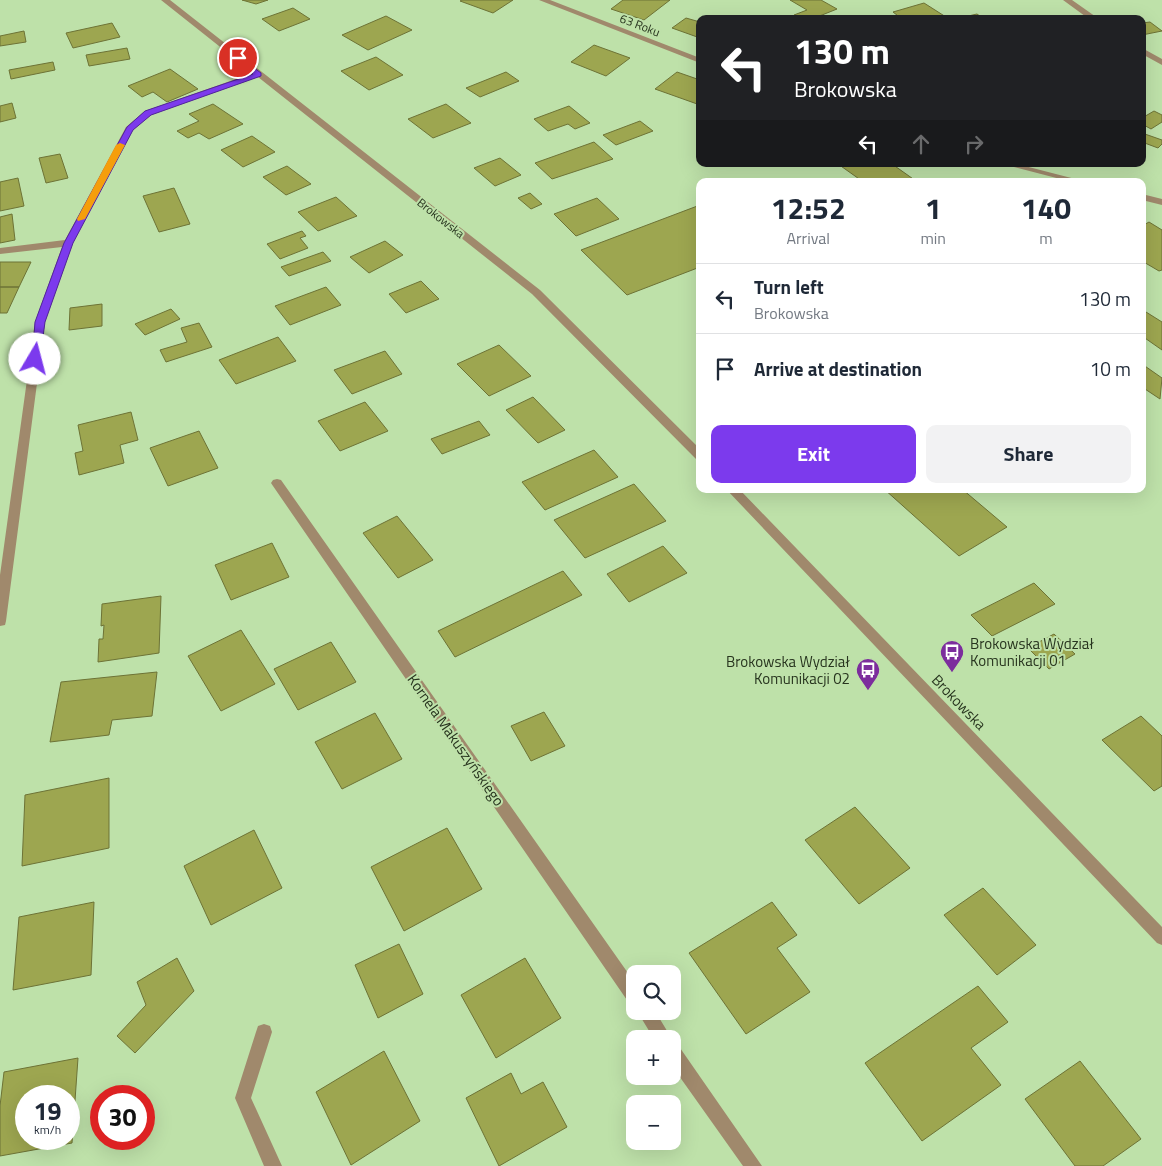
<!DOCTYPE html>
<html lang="en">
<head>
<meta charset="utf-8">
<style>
  body { margin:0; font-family:"Titillium Web",sans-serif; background:#f2f2f3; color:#1f2937; height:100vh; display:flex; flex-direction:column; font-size:19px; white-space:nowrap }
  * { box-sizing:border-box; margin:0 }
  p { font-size:16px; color:#747a83 }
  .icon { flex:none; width:28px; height:28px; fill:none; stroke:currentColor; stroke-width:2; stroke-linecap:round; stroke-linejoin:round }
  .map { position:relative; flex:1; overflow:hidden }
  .sheet { position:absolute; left:696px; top:178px; width:450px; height:315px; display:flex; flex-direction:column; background:#fff; border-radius:10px; box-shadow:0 5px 20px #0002 }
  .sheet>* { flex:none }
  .guide { position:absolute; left:696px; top:15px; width:450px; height:152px; border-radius:10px; box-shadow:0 5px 20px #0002; background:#202124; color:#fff; overflow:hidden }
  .fabs { position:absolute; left:626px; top:965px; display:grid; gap:10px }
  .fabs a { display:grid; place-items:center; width:55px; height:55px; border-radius:10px; background:#fff; box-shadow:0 5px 20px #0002; font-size:25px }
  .speed { position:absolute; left:15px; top:1085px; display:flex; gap:10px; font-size:25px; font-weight:700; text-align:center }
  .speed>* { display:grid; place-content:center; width:65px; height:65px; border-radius:50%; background:#fff; box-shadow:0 5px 20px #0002; line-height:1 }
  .speed small { font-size:12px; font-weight:400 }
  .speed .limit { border:8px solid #d22; background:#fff; color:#111 }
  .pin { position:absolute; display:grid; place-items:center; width:42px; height:42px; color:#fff; margin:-21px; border:2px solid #fff; border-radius:50%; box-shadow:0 1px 5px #0007 }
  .me { position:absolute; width:55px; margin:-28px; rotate:8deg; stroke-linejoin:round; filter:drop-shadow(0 0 4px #0008) }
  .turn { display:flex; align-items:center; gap:18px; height:105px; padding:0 15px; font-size:22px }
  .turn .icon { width:65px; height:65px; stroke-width:2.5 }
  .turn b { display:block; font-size:35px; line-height:42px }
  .lanes { display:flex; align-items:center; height:48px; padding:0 15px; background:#0003; justify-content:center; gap:25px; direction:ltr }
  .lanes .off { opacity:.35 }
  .eta { display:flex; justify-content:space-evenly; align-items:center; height:85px; text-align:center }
  .eta b { font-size:30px; font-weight:700; line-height:35px }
  .cta { display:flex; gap:10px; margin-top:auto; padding:10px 15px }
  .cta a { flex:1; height:58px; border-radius:10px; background:#7c3aed; color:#fff; font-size:20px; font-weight:700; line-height:58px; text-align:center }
  .cta a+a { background:#f2f2f3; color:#1f2937 }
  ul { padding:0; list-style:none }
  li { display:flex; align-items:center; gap:15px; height:70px; padding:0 15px; border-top:1px solid #e0e1e3 }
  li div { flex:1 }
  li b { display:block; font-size:19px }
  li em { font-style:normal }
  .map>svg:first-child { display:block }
  .building { fill:#9da650; stroke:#6d7336; fill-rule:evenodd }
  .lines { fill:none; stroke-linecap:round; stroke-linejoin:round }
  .minor { fill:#a0896c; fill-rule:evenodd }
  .route { fill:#7c3aed; stroke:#51269a }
  .slow { fill:#f59e0b }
  .labels { text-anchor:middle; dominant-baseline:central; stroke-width:4; stroke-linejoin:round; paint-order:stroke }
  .far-street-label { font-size:12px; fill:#28351f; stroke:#bee1a9 }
  .poi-label { font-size:15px; fill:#28351f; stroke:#bee1a9; text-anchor:start }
  .street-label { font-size:15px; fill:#28351f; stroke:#bee1a9 }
</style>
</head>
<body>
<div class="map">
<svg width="1162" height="1166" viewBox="0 0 1162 1166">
  <rect width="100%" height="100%" fill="#bee1a9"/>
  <!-- building -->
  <path class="building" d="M242 0H268L256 4Z
    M462 0H513L493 13 460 1Z
    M623 0H670L644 20 611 9Z
    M790 0H821L837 9 812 19H800L794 15 807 10Z
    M924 3 946 17 902 19 893 12Z
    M293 8 310 19 279 31 262 19Z
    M977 14 984 19 964 17Z
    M386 16 412 30 368 50 342 35Z
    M686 18 700 22V38L672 28Z
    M1150 22 1162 31 1142 35V23Z
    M112 23 120 37 73 48 66 33Z
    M24 31 26 42 0 46V36Z
    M594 45 630 58 606 76 571 62Z
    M127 48 130 59 89 66 86 55Z
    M376 57 403 75 369 90 341 71Z
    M53 62 55 70 11 79 9 70Z
    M170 69 198 89 167 102 153 92 142 97 128 86Z
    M506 72 519 81 480 97 466 88Z
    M677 72 700 80V105L655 89Z
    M12 103 16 118 0 122V106Z
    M213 104 243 124 209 139 199 133 188 138 177 131 199 121 189 114Z
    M446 104 471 123 433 138 408 119Z
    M569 106 590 123 575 129 568 124 548 131 534 119Z
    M1154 111 1162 115V122L1151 129 1142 124V118Z
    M640 121 653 131 616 145 603 135Z
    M1142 133 1162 140V144L1158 148 1142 142Z
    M252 136 275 152 243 167 221 150Z
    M594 142 613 159 552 179 535 163Z
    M60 154 68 178 46 183 39 158Z
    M500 158 521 175 495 186 474 168Z
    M838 164H892L916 181H862Z
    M287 166 311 184 286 195 263 177Z
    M18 178 24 206 0 211V182Z
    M174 188 190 224 159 232 143 196Z
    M530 193 542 204 531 209 518 198Z
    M336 197 357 216 318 231 298 212Z
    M597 198 619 219 576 236 554 214Z
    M700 205V267L627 295 581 250Z
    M12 214 15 240 0 243V217Z
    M1149 222 1162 230V270L1159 271 1142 261V254L1146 252 1142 250V226Z
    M302 231 306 236 300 238 308 248 280 259 267 244Z
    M385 241 403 255 369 273 350 257Z
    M323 252 331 261 289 276 281 267Z
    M0 262H31L19 287H0Z
    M421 281 439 299 406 313 389 294Z
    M0 287H19L7 313H0Z
    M326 287 341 305 290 325 275 306Z
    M102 304V326L69 330 70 308Z
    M171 309 180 319 145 335 135 324Z
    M1146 312 1162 322V350L1142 336V313Z
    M199 323 212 347 166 362 160 350 187 342 181 328Z
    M278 337 296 361 236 384 219 360Z
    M499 345 531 376 489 396 457 364Z
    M385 351 402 374 352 394 334 370Z
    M1142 364 1162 378 1160 399 1142 387Z
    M533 397 565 430 538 443 506 410Z
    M365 402 388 431 340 451 318 421Z
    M131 412 138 440 120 445 124 463 79 475 75 453 83 451 78 425Z
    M479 421 490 435 442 454 431 439Z
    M199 431 218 468 168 486 150 448Z
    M594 450 618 477 545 510 522 482Z
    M634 484 666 521 585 558 554 520Z
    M884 489H962L1007 527 959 556Z
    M397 516 433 560 398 578 363 533Z
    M272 543 289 577 231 600 215 565Z
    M663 546 687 573 629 602 607 574Z
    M563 571 582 595 455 657 438 631Z
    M1034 583 1055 604 992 636 971 615Z
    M161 596 159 653 98 662 99 639H103L104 625 101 626 102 604Z
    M241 630 275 684 221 711 188 656Z
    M1054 634 1075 654 1049 669 1028 648Z
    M331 642 356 682 298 710 274 669Z
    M157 672 152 716 112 720 109 735 50 742 61 682Z
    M544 712 565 746 531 761 511 726Z
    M375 713 402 759 342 789 315 742Z
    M1141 716 1162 736V786L1154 791 1102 740Z
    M109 778V848L22 866 25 795Z
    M855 807 910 868 859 904 805 840Z
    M447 828 482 889 404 931 371 867Z
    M254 830 282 888 211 925 184 866Z
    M983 888 1036 945 997 975 944 915Z
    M94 902 91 975 13 990 19 917Z
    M772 902 797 935 777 948 810 992 746 1034 689 953Z
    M399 944 423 994 378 1018 355 965Z
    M177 958 194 991 135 1053 117 1036 146 1005 137 982Z
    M525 958 561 1018 496 1058 461 995Z
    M978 986 1008 1022 971 1048 1001 1085 922 1141 865 1063Z
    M384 1051 420 1121 351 1165 316 1092Z
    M78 1058 72 1143 0 1156V1106L4 1072ZM26 1096H69V1139H26Z
    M1080 1061 1141 1139 1103 1166H1075L1025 1099Z
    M511 1073 521 1094 543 1082 567 1127 499 1166 466 1098Z"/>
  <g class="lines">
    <!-- minor -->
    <path class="minor" d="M161 0H170L540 290 700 449V460L696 459 532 294 258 77 151 115 133 130 73 243 45 322 6 621 5 625 0 626V575L35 322 62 247 0 254V248L65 240 126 127 145 111 253 73Z
      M539 0H550L700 58V63Z
      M1063 0H1072L1099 19H1089Z
      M1142 48 1162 59V65L1142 54Z
      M1002 164H1017L1083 181H1068Z
      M1142 194 1162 199V205L1142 200Z
      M277 479 281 480 635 983V1005L629 1003 273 486 271 483 273 480Z
      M726 489H739L1162 927V945L1157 943Z
      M637 1011H655L672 1039H654Z
      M264 1024 270 1026 272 1032 251 1098 282 1166H264L235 1098 256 1032 258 1026Z
      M672 1043 678 1045 762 1166H743L672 1066Z"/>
  </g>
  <!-- route -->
  <path class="route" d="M238 56 261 73V76L151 115 133 130 73 243 45 322 40 359 35 362 32 361 35 322 64 243 127 127 145 111 253 74 235 60V57Z"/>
  <!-- slow -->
  <path class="slow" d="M120 143 125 145 85 219 78 221 77 219 116 145Z"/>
  <!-- icons -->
  <defs>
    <g id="bus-pin" transform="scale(1.25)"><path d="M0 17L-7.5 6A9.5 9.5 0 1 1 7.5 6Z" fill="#7c2d9d" stroke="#bee1a9"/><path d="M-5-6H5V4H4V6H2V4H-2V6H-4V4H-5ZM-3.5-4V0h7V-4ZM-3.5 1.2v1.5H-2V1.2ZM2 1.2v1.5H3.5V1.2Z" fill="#fff"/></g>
  </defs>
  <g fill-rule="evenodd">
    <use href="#bus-pin" x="952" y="652"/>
    <use href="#bus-pin" x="868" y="670"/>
  </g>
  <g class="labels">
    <!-- far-street labels -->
    <g class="far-street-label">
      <text transform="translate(640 25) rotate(21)">63 Roku</text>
      <text transform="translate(441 218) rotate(38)">Brokowska</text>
    </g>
    <!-- poi labels -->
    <g class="poi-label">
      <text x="970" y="643">Brokowska Wydział<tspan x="970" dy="17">Komunikacji 01</tspan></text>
      <text x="850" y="661" text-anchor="end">Brokowska Wydział<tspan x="850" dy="17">Komunikacji 02</tspan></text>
    </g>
    <!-- street labels -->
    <g class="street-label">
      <text transform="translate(959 702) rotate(46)">Brokowska</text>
      <text transform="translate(456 740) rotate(55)">Kornela Makuszyńskiego</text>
    </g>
  </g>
</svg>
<div class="fabs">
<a><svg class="icon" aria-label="search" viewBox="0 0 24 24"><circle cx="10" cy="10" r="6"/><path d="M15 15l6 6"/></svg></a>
<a>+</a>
<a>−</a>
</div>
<div class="speed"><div>19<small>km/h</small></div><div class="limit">30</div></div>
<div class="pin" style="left:238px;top:58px;background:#d93025"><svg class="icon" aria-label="arrive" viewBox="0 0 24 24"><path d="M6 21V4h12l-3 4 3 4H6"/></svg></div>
<svg class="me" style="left:35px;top:359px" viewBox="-20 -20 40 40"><circle r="19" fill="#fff"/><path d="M0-13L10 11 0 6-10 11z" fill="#7c3aed"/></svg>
<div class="guide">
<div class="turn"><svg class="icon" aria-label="left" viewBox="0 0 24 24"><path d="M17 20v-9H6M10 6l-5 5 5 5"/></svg><div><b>130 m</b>Brokowska</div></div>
<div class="lanes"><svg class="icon" aria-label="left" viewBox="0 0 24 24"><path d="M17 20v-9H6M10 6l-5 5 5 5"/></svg><svg class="icon off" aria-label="ahead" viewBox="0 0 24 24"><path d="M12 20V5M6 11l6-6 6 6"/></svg><svg class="icon off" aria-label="right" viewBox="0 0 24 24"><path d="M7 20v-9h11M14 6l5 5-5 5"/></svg></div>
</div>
<section class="sheet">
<div class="eta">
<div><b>12:52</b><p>Arrival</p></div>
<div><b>1</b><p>min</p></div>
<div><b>140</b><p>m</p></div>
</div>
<ul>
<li><svg class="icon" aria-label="left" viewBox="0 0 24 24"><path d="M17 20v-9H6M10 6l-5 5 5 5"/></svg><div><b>Turn left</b><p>Brokowska</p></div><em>130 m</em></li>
<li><svg class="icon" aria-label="arrive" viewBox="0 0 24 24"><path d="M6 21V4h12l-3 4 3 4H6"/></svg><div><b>Arrive at destination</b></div><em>10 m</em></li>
</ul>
<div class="cta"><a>Exit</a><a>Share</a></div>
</section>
</div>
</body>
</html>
